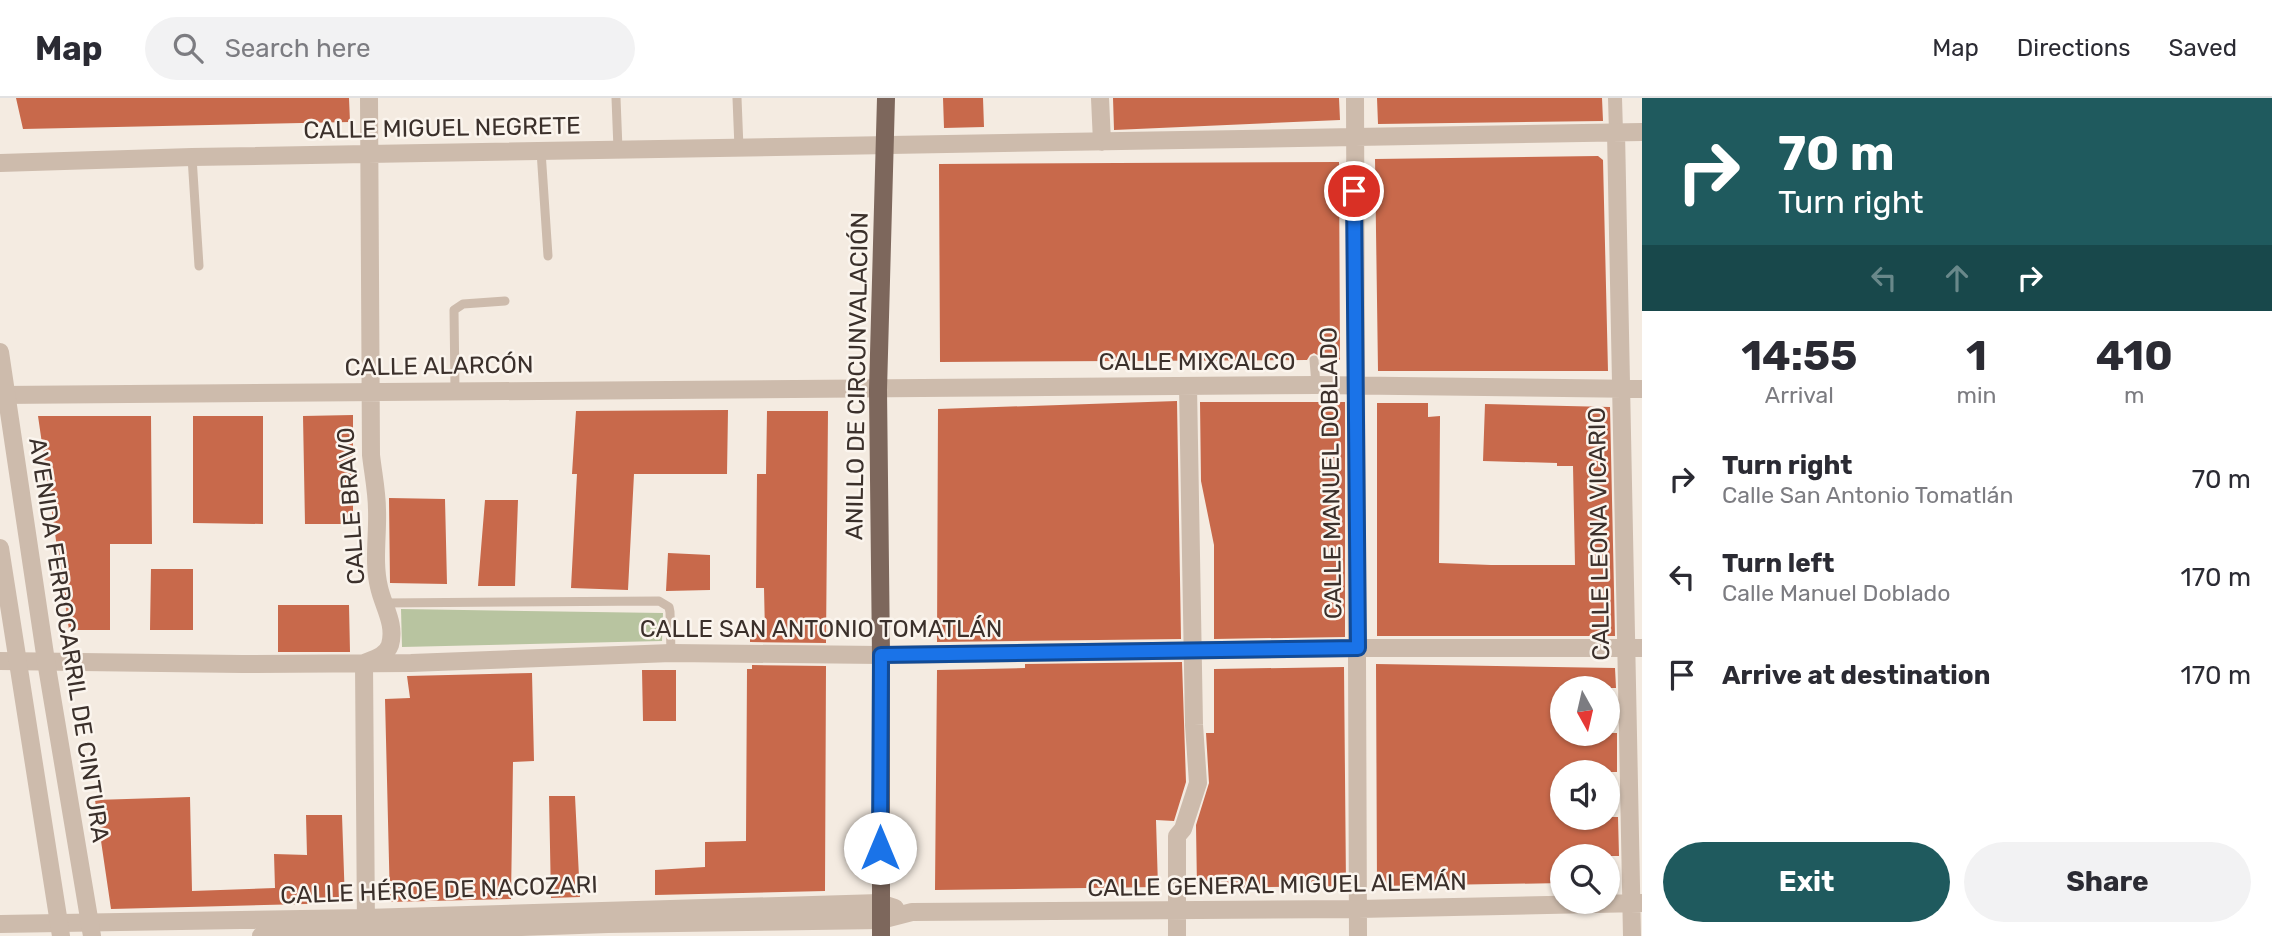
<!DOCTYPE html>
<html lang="en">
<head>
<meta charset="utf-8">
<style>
  body { margin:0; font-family:Rubik,sans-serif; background:#f2f2f3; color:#2b2b33; height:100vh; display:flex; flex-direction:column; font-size:26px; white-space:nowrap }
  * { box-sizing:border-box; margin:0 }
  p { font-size:23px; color:#7c7c81 }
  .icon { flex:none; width:38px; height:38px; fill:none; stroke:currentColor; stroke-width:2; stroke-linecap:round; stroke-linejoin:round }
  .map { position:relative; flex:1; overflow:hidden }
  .panel { display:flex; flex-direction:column; background:#fff; width:630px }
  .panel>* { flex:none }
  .guide { background:#1f5a5e; color:#fff; overflow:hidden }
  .needle { width:46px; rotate:172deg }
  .fabs { position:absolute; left:1550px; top:578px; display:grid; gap:14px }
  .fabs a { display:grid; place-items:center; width:70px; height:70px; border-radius:50%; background:#fff; box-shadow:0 2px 5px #0004; font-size:35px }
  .pin { position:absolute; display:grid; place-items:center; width:60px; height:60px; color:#fff; margin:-30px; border:4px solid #fff; border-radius:50%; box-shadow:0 2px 7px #0007 }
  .me { position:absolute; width:77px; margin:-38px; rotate:0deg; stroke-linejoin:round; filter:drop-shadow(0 0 5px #0008) }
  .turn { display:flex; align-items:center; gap:24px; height:147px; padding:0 21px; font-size:32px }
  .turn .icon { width:91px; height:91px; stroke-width:2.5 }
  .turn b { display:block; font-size:49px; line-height:60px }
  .lanes { display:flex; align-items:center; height:66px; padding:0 21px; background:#0003; justify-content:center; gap:35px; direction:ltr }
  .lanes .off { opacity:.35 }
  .eta { display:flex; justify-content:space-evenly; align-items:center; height:119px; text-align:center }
  .eta b { font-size:42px; font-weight:700; line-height:49px }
  .cta { display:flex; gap:14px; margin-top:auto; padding:14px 21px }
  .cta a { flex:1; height:80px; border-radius:42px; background:#1f5a5e; color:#fff; font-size:28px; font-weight:700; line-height:80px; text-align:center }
  .cta a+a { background:#f2f2f3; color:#2b2b33 }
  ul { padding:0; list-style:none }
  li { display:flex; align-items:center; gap:21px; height:98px; padding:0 21px }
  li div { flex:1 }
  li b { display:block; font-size:26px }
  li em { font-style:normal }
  header { display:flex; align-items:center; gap:42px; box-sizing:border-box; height:98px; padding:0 35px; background:#fff; border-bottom:2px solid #e1e1e2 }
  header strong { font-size:33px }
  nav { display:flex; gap:38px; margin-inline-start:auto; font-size:24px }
  .search { width:490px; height:63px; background:#f2f2f3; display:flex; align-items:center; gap:18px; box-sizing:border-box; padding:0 24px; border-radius:38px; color:#7c7c81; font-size:26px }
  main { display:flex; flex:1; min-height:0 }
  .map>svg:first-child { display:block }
  .green { fill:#b8c4a0 }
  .building { fill:#c8694b }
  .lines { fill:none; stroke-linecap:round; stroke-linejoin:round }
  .service { stroke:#cdbbac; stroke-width:9 }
  .pedestrian { stroke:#cdbbac; stroke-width:14 }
  .minor { stroke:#cdbbac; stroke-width:18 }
  .tertiary { stroke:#cdbbac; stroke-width:18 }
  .primary { stroke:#7d675c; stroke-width:18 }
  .route-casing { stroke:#114b97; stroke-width:18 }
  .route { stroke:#1a73e8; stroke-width:12 }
  .labels { text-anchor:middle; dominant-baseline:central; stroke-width:5; stroke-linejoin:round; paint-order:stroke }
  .street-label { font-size:24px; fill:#3b302b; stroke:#fbf5ee }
</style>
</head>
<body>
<header>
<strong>Map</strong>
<div class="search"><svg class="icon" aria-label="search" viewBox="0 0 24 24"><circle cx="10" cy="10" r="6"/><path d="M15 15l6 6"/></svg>Search here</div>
<nav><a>Map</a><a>Directions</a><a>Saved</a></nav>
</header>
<main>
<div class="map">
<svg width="1642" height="838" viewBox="0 0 1642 838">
  <rect width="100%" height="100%" fill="#f4ebe1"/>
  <!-- green -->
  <path class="green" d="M401 511 663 515 662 543 402 549Z"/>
  <!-- building -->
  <path class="building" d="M16 0H349L350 24 23 31Z
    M943 0H983L984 29 944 30Z
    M1113 0H1339L1340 22 1114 32Z
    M1377 0H1602L1603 23 1378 26Z
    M1598 58 1603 62 1608 273H1378L1375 61Z
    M1339 64 1340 262H1321L1319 258 1314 255 1310 257 1307 262 940 264 939 66Z
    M1177 303 1181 541 937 544 938 311Z
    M1200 304H1345V539L1214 541V447L1201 383Z
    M1377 305H1428V319L1440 318 1439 465 1491 467H1575L1573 368H1557V365L1483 363 1485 306 1610 309 1615 538H1377Z
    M728 312 727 376H634L628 492 571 490 577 376H572L576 313Z
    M767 313H828L826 545 750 544V535H765L764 490H756L757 376H766Z
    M353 317V426H305L303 318Z
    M38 318H151L152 446H110V532H69Z
    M193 318H263V426L193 425Z
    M389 400 445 401 447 486 390 485Z
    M485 402H518L515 488H478Z
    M668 455 710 457V492L666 493Z
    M151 471H193V532H150Z
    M278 507H349L350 554H278Z
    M1182 564 1186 684 1174 723 1156 722 1158 789 935 792 937 572 1025 570V566Z
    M1376 566 1615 570 1616 590H1563V635H1617V674H1563V719H1618L1619 758H1563V785L1377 788Z
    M752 567 826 568 825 793 655 797V772L705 769V744L746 743 747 571H752Z
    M1344 569 1346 788 1197 790 1196 727 1209 685 1206 635H1214V571Z
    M642 572H676V623H643Z
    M532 575 534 663 513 664 511 801 390 804 385 601 410 600 407 578Z
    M549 698H575L580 799 551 800Z
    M190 699 192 793 275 790 274 756 307 757 306 717H342L345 805 111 811 95 702Z"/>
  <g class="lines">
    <!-- service -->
    <path class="service" d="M616 0 618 51
      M737 0 739 50
      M541 53 548 158
      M192 59 199 168
      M1314 262 1316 287
      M455 292 454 212 463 206 505 203
      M383 505 659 503 669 509 670 514 671 555"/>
    <!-- pedestrian -->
    <path class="pedestrian" d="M1615 0 1616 34"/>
    <!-- minor -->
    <path class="minor" d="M1100 0 1102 44
      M1355 0 1358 838
      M1616 34 1632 838
      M0 65 192 59 1642 34
      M0 297 1316 287 1642 291
      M0 563 242 566 411 565 671 555 881 557 1358 550H1642
      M0 826 365 820 880 805 895 810
      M366 831 364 565C374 561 386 558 390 547 396 526 383 508 379 489 373 465 378 436 377 412 377 394 373 375 371 357L369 0
      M261 838 608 826 881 822 912 814 1358 811 1642 805
      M1177 838V738L1183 731 1198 685 1194 627 1188 288"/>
    <!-- tertiary -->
    <path class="tertiary" d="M0 254 46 563 92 838
      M0 450 61 838"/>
    <!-- primary -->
    <path class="primary" d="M881 838V557L878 292 886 0"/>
  </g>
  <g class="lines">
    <!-- route casing -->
    <g class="route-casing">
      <path id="route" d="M880 750 881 557 1358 550 1354 93"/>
    </g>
    <!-- route -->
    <use href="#route" class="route"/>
  </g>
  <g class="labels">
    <!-- street labels -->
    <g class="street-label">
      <text transform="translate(442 30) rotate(-1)">CALLE MIGUEL NEGRETE</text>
      <text x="1197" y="264">CALLE MIXCALCO</text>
      <text transform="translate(439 268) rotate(-1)">CALLE ALARCÓN</text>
      <text transform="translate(857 278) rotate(-89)">ANILLO DE CIRCUNVALACIÓN</text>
      <text transform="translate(1331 375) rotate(-91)">CALLE MANUEL DOBLADO</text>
      <text transform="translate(351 408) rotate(-94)">CALLE BRAVO</text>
      <text transform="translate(1599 436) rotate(-91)">CALLE LEONA VICARIO</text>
      <text x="821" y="531">CALLE SAN ANTONIO TOMATLÁN</text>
      <text transform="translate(69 542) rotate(81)">AVENIDA FERROCARRIL DE CINTURA</text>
      <text transform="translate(1277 787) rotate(-1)">CALLE GENERAL MIGUEL ALEMÁN</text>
      <text transform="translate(439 792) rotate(-2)">CALLE HÉROE DE NACOZARI</text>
    </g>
  </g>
</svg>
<div class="fabs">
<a><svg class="needle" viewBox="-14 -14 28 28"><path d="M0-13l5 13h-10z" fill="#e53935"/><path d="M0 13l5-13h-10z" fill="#7c7c81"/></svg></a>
<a><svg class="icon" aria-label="sound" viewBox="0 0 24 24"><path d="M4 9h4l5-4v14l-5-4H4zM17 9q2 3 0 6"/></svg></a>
<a><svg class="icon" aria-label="search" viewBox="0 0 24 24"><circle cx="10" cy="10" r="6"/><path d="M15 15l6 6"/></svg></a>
</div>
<div class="pin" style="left:1354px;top:93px;background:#d93025"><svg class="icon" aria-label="arrive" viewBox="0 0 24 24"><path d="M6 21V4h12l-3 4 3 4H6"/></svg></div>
<svg class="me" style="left:880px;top:750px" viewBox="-20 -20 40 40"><circle r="19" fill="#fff"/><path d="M0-13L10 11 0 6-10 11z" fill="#1a73e8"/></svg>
</div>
<section class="panel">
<div class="guide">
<div class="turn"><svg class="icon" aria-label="right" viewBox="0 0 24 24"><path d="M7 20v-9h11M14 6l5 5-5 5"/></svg><div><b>70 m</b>Turn right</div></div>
<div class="lanes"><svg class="icon off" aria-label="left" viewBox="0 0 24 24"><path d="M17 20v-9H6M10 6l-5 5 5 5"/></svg><svg class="icon off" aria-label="ahead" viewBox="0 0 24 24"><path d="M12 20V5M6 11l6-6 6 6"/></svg><svg class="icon" aria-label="right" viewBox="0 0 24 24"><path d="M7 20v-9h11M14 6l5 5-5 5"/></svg></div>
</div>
<div class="eta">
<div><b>14:55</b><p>Arrival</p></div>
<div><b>1</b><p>min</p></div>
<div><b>410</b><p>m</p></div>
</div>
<ul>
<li><svg class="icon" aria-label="right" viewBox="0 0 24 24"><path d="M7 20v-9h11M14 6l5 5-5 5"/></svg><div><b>Turn right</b><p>Calle San Antonio Tomatlán</p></div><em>70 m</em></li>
<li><svg class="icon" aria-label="left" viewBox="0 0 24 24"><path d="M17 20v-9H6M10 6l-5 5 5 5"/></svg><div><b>Turn left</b><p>Calle Manuel Doblado</p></div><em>170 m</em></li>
<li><svg class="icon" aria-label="arrive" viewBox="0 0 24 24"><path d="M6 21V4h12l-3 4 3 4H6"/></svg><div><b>Arrive at destination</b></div><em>170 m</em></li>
</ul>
<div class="cta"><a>Exit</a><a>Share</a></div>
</section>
</main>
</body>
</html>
